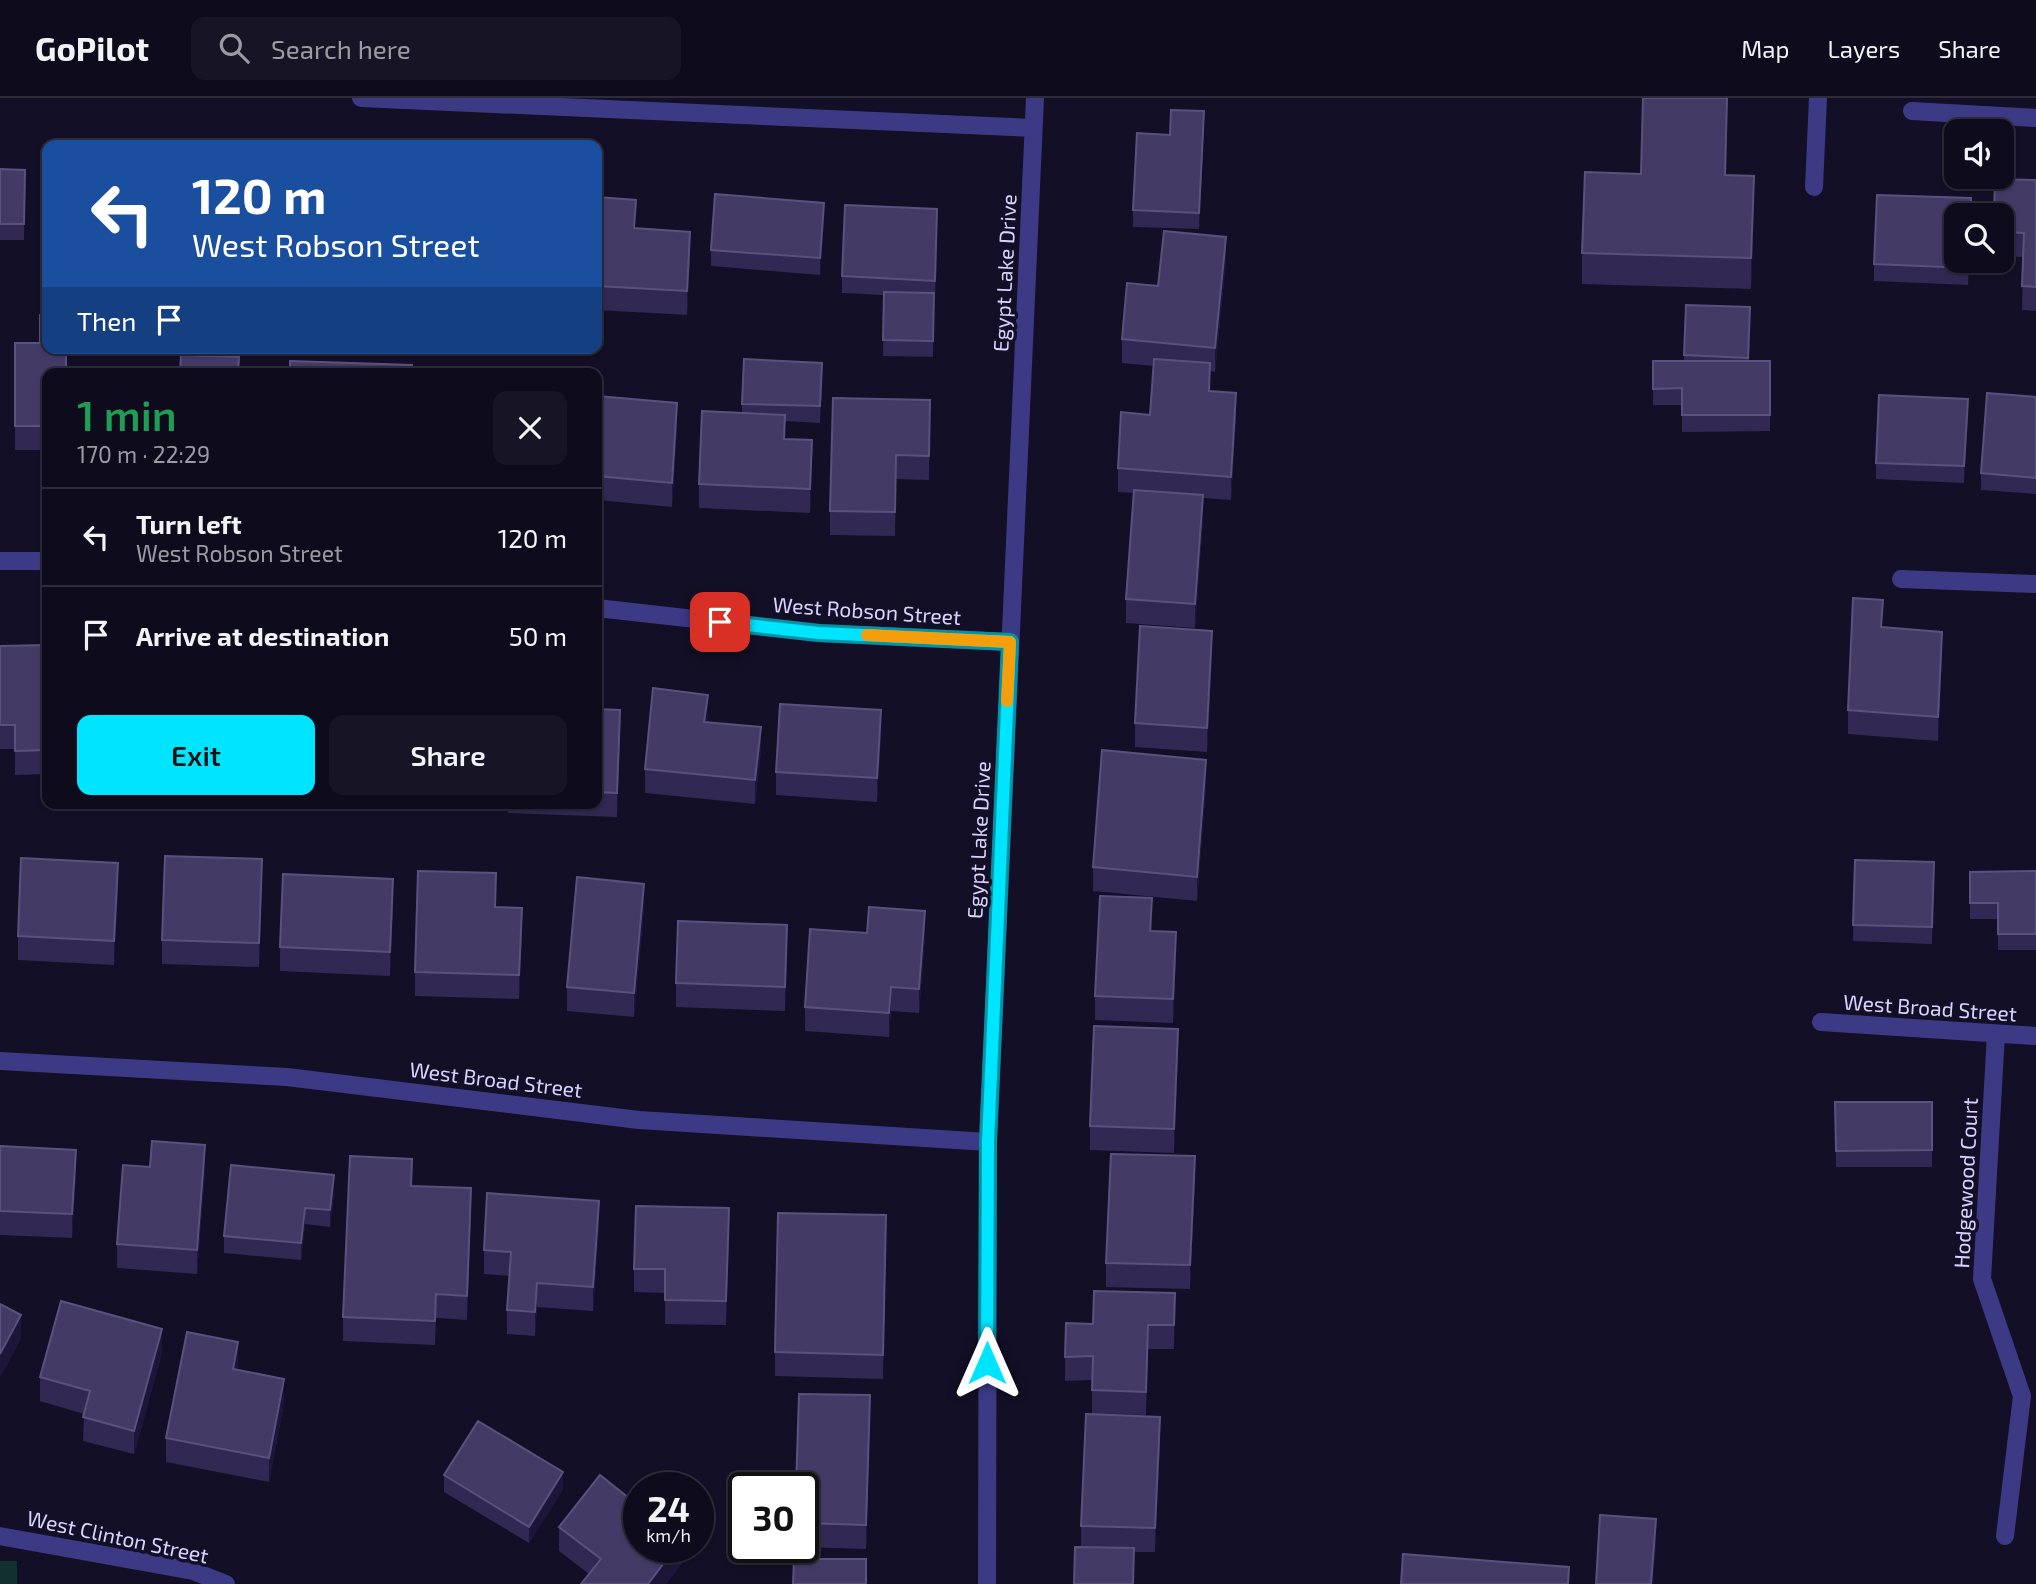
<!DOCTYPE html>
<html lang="en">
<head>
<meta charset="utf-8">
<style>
  body { margin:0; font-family:"Exo 2",sans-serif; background:#171425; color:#f1f3f6; height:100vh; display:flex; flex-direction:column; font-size:26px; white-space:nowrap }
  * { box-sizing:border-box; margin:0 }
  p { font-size:23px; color:#9b9ba3 }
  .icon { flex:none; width:38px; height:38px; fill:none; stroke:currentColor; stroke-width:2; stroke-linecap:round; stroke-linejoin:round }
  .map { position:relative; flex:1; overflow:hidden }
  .details { position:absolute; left:42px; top:270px; width:560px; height:441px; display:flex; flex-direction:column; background:#0e0b1c; border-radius:14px; box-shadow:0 2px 5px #0004,0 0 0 2px #2e2b3b }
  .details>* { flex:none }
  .hud { position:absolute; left:42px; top:42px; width:560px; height:214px; border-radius:14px; box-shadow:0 2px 5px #0004,0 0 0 2px #2e2b3b; background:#1a4fa0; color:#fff; overflow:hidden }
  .buttons { position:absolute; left:1944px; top:21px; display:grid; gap:14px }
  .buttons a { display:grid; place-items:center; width:70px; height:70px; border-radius:14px; background:#0e0b1c; box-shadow:0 2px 5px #0004,0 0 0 2px #2e2b3b; font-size:35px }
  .speed { position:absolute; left:623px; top:1374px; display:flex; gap:14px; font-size:35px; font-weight:700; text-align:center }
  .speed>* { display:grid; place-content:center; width:91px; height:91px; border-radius:50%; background:#0e0b1c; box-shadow:0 2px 5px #0004,0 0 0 2px #2e2b3b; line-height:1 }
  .speed small { font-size:18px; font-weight:400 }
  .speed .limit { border:4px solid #111; border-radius:10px; background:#fff; color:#111 }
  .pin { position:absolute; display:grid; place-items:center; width:60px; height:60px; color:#fff; margin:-30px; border-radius:14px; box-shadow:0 4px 10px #0006 }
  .me { position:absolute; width:77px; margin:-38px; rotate:0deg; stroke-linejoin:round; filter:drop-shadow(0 0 5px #0008) }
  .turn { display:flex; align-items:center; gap:24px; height:147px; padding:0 35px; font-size:32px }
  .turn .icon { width:91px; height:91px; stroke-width:2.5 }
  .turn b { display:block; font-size:49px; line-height:60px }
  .then { display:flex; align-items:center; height:66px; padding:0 35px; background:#0003; gap:14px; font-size:26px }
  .round { display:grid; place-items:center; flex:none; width:74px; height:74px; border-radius:14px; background:#171425 }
  .summary { display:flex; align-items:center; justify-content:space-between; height:119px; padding:0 35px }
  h1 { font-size:42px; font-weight:600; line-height:52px; color:#1e9e55 }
  .primary-button { display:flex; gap:14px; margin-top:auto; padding:14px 35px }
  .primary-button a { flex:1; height:80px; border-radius:14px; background:#00e5ff; color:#111; font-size:28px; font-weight:600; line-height:80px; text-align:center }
  .primary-button a+a { background:#171425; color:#f1f3f6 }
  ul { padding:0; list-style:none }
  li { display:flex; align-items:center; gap:21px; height:98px; padding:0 35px; border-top:2px solid #2e2b3b }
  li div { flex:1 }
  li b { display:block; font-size:26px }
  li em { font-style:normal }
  header { display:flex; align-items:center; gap:42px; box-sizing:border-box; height:98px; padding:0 35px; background:#0e0b1c; border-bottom:2px solid #2e2b3b }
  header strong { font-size:33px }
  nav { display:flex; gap:38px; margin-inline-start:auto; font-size:24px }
  .search { width:490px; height:63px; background:#171425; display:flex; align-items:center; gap:18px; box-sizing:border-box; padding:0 24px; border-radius:14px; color:#9b9ba3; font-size:26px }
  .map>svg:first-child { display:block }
  .green { fill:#12302f }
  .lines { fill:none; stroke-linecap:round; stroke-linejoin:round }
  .service { stroke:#3d3a85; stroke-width:18 }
  .minor { stroke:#3d3a85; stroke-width:18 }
  .wall { fill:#312854 }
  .shaded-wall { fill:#1d163a }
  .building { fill:#433a66; stroke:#5a527e; stroke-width:2 }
  .route-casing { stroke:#0095a6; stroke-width:18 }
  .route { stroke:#00e5ff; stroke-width:12 }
  .slow { stroke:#f59e0b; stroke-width:12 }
  .labels { text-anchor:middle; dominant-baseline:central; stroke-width:7; stroke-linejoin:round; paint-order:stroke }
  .street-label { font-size:21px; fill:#d9d4ff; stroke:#130f26 }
</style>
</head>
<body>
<header>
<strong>GoPilot</strong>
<div class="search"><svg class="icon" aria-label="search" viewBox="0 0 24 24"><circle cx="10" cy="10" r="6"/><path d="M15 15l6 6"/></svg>Search here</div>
<nav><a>Map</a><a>Layers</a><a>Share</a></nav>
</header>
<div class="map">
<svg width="2036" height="1486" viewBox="0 0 2036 1486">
  <rect width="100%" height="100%" fill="#130f26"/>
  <!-- green -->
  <path class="green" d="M0 1463H17V1486H0Z"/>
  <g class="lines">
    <!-- service -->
    <path class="service" d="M1814 89 1818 0"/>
    <!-- minor -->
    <path class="minor" d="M361 0 1033 30
      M1912 13 2036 20
      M0 463H47
      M1901 481 2036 486
      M597 510 819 535 1010 544
      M1821 924 2036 938
      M1996 936 1982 1181 2022 1298 2005 1438
      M0 963 287 979 639 1022 988 1044
      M0 1438 193 1473 226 1486
      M987 1486 988 1044 1035 0"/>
  </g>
  <!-- wall -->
  <path class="wall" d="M1727 27 1726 77 1754 109 1751 191 1582 186V155L1641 76Z
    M1204 29 1199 131 1133 129V112L1170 37Z
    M0 71 25 72 24 142H0Z
    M2036 82V213L2022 212 2023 159 2002 158V117Z
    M597 99 635 130 690 158 687 217 597 212Z
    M824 121 820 177 711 168V152Z
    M937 128 935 199H934L933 259 883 258 884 197 842 195V178Z
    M1226 163 1215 274 1210 273V293L1236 319 1231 402 1203 400V421L1195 530 1126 525V501L1134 395 1118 394V370L1150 317 1154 268 1122 265V241L1158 188Z
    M1969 163 1968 187 1874 183V166Z
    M1686 207 1750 226 1749 263H1770V333L1682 334V307H1653V263H1684Z
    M15 245 47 275V352H15Z
    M822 281 820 325 785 323V341L812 366 810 415 699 410V386L742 315V306Z
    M597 298 677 329 672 409 597 402Z
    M2036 299V396L1981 392V375Z
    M930 302 929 382 896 381 895 438 830 437V413Z
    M1968 317 1964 385 1876 381V365Z
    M1883 529 1942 557 1938 643 1848 636V612Z
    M47 547V676L15 677V651H0V548Z
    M1212 557 1207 654 1135 649V625Z
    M597 611 620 636 617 719 508 715V705H597Z
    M707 624 761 653 755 706 645 695V671Z
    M881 636 877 704 776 697V674Z
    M1206 686 1197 803 1093 793V769Z
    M1855 762 1934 764 1932 846 1853 843Z
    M2036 773V852H1998V821H1970V774Z
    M262 785 259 869 162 866V842Z
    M118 789 114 867 18 862V838Z
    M393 805 390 878 280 873V849Z
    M496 809 522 834 519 901 415 898V874Z
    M644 810 634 919 567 913V889Z
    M1152 823V833L1176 858 1173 925 1095 922V898Z
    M867 835 925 837 919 915 891 913 889 939 805 933V909Z
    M787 850 785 913 676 909V885Z
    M1178 955 1174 1055 1090 1052V1028Z
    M1835 1004H1932V1069H1836Z
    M0 1048 76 1076 72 1140 0 1137Z
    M150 1069 205 1071 197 1176 117 1170V1146Z
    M1195 1082 1190 1191 1106 1189V1165Z
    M412 1088 471 1114 467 1222 436 1220 435 1247 343 1243V1219Z
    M334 1094 330 1129 305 1126 301 1162 224 1155V1138Z
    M599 1127 593 1213 537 1209 535 1238 507 1236V1212L510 1178 484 1176V1152Z
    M729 1134 726 1227 665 1226V1195L634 1194V1171Z
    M886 1141 883 1281 775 1278V1254Z
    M1175 1195 1174 1251H1148L1146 1317 1092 1316V1282L1065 1283V1259Z
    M162 1255 134 1356 83 1343 84 1316 40 1303V1279Z
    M238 1268 237 1271 284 1305 269 1384 166 1364V1340Z
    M870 1321 866 1451 800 1449H803V1390Z
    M1160 1343 1155 1454H1134L1133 1486H1074L1081 1449V1428Z
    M444 1377 563 1391 529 1445 444 1394Z
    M559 1429 682 1449V1465L666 1486H581L589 1476 559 1453Z"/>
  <!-- shaded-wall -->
  <path class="shaded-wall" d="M1727 0V27L1725 108V77Z
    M1204 13V29L1199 131V115Z
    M1754 78V109L1751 191V160Z
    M824 105V121L820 177V160Z
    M690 134V158L687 217V193Z
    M1226 139V163L1215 274V250Z
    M1236 295V319L1231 402V379Z
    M1968 301V317L1964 385V368Z
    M677 305V329L672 409V385Z
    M812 342V366L810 415V391Z
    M1203 397V421L1195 530V506Z
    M1212 533V557L1207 654V630Z
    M1942 534V557L1938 643V619Z
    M708 597V621L704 648V624Z
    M620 612V636L617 719V695Z
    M881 612V636L877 704V680Z
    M761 629V653L755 706V682Z
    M1206 662V686L1197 803V779Z
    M262 761V785L259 869V845Z
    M118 765V789L114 867V843Z
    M393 781V805L390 878V854Z
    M644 786V810L634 919V895Z
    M1152 800V823L1150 857V833Z
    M522 810V834L519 901V877Z
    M925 813V837L919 915V891Z
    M787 827V850L785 913V889Z
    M1176 834V858L1173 925V901Z
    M891 889V913L889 939V915Z
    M1178 931V955L1174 1055V1031Z
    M205 1047V1071L197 1176V1152Z
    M76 1052V1076L72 1140V1116Z
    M1195 1058V1082L1190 1191V1167Z
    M334 1077V1094L330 1129V1112Z
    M471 1090V1114L467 1222V1198Z
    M599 1103V1127L593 1213V1189Z
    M305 1110V1126L301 1162V1145Z
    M729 1110V1134L726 1227V1203Z
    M537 1185V1209L535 1238V1214Z
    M21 1217V1241L0 1280V1256Z
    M162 1231V1255L134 1356V1333Z
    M238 1244V1268L233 1295V1271Z
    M284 1281V1305L269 1384V1360Z
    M870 1297V1321L866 1451V1427Z
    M1160 1319V1343L1155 1454V1430Z
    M563 1374V1391L529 1445V1429Z
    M1656 1421V1452L1653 1486H1651Z
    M676 1449H682V1465L666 1486H648Z"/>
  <!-- building -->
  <path class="building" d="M1643 0H1727L1725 77 1754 78 1751 160 1582 155 1585 74 1641 76Z
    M1171 12 1204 13 1199 115 1133 112 1137 35 1170 37Z
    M0 71 25 72 24 126H0Z
    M1995 81 2036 82V189L2022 188 2024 135 2002 134V117H1994Z
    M715 96 824 105 820 160 711 152Z
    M1877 97 1971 100 1970 117H1956V163H1968V170L1874 166Z
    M597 99 636 102 634 130 690 134 687 193 597 188Z
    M845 107 937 111 935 183 842 178Z
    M1164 133 1226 139 1215 250 1122 241 1127 185 1158 188Z
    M884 194 934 195 933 243 883 242Z
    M1686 207 1750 209 1748 260 1684 257Z
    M40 217H47V250H66V272H117V275H47V328H15V245H40Z
    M181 257 239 259 238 275H180Z
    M744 261 822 265 820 308 742 306Z
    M1154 261 1210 265 1209 293 1236 295 1231 379 1118 370 1121 314 1150 317Z
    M290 263 412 267V275H290Z
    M1653 263H1770V317H1682V290L1653 291Z
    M1987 295 2036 299V380L1981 375Z
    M1879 297 1968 301 1964 368 1876 365Z
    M597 298 677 305 672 385 597 378Z
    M833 300 930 302 929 358 896 357 895 414 830 413Z
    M702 313 785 317 784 341 812 342 810 391 699 386Z
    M1134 392 1203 397 1195 506 1126 501Z
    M1853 500 1883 502 1881 529 1942 534 1938 619 1848 612Z
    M1140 528 1212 533 1207 630 1135 625Z
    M47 547V652L15 653V627H0V548Z
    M653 590 708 597 704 624 761 629 755 682 645 671Z
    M780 606 881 612 877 680 776 674Z
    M597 611 620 612 617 695 597 694Z
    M1102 652 1206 662 1197 779 1093 769Z
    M165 758 262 761 259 845 162 842Z
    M21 760 118 765 114 843 18 838Z
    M1855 762 1934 764 1932 829 1853 827Z
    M418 773 496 775 495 809 522 810 519 877 415 874Z
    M2036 773V836H1998V805H1970V774Z
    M283 776 393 781 390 854 280 849Z
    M577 779 644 786 634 895 567 889Z
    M1100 798 1152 800 1150 833 1176 834 1173 901 1095 898Z
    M869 809 925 813 919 891 891 889 889 915 805 909 810 831 867 835Z
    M678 823 787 827 785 889 676 885Z
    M1094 928 1178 931 1174 1031 1090 1028Z
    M1835 1004H1932V1052L1836 1053Z
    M152 1043 205 1047 197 1152 117 1146 123 1067 150 1069Z
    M0 1048 76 1052 72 1116 0 1113Z
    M1111 1056 1195 1058 1190 1167 1106 1165Z
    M350 1058 412 1061 411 1088 471 1090 467 1198 436 1196 435 1223 343 1219Z
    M231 1067 334 1077 330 1112 305 1110 301 1145 224 1138Z
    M487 1095 599 1103 593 1189 537 1185 535 1214 507 1212 511 1154 484 1152Z
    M636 1108 729 1110 726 1203 665 1202V1171H634Z
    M778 1115 886 1117 883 1257 775 1254Z
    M1094 1193 1175 1195 1174 1227H1148L1146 1294 1092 1292 1093 1258 1065 1259 1066 1225 1093 1226Z
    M61 1203 162 1231 134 1333 83 1319 90 1293 40 1279Z
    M0 1206 21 1217 0 1256Z
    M187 1234 238 1244 233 1271 284 1281 269 1360 166 1340Z
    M799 1296 870 1297 866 1427 803 1425V1390H796Z
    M1086 1316 1160 1319 1155 1430 1081 1428Z
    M478 1323 563 1374 529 1429 444 1377Z
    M600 1377 639 1408V1449H676L648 1486H581L601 1461 559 1429Z
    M1600 1417 1656 1421 1651 1486H1596Z
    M1075 1449 1134 1450 1133 1486H1074Z
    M1403 1456 1569 1469 1568 1486H1401Z
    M794 1461H866V1486H793Z"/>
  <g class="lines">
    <!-- route casing -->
    <g class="route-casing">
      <path id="route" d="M720 524 819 535 1010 544 988 1044 987 1265"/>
    </g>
    <!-- route -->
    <use href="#route" class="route"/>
    <!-- slow -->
    <path class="slow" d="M867 537 1010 544 1007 603"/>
  </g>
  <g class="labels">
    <!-- street labels -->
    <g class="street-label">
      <text transform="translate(1004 175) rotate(-87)">Egypt Lake Drive</text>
      <text transform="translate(867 512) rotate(4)">West Robson Street</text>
      <text transform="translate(978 742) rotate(-87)">Egypt Lake Drive</text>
      <text transform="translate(1930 909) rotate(4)">West Broad Street</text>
      <text transform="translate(496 981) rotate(7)">West Broad Street</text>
      <text transform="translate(1965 1085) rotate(-87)">Hodgewood Court</text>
      <text transform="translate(118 1438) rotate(12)">West Clinton Street</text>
    </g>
  </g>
</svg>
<div class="buttons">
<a><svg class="icon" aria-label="sound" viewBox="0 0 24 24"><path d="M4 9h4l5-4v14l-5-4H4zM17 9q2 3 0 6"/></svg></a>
<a><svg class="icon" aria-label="search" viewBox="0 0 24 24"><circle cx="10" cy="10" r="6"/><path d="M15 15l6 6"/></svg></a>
</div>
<div class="speed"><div>24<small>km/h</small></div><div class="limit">30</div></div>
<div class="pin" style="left:720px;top:524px;background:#d93025"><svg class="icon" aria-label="arrive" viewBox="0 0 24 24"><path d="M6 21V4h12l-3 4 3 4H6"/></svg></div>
<svg class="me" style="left:987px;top:1265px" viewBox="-20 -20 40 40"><path d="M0-17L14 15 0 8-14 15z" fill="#00e5ff" stroke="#fff" stroke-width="4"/></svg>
<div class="hud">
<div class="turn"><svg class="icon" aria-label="left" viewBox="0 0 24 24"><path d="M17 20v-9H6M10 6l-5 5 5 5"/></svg><div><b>120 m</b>West Robson Street</div></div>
<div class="then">Then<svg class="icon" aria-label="arrive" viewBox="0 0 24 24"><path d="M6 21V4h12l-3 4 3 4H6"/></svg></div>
</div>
<section class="details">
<div class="summary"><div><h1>1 min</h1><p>170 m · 22:29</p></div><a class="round"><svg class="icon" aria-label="close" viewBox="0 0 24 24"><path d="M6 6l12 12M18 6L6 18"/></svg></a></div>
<ul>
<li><svg class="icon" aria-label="left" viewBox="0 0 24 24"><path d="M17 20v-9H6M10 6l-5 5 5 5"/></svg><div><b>Turn left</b><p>West Robson Street</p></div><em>120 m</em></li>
<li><svg class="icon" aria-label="arrive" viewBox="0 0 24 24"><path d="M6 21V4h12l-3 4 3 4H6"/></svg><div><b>Arrive at destination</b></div><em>50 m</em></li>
</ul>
<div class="primary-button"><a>Exit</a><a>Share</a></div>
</section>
</div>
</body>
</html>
